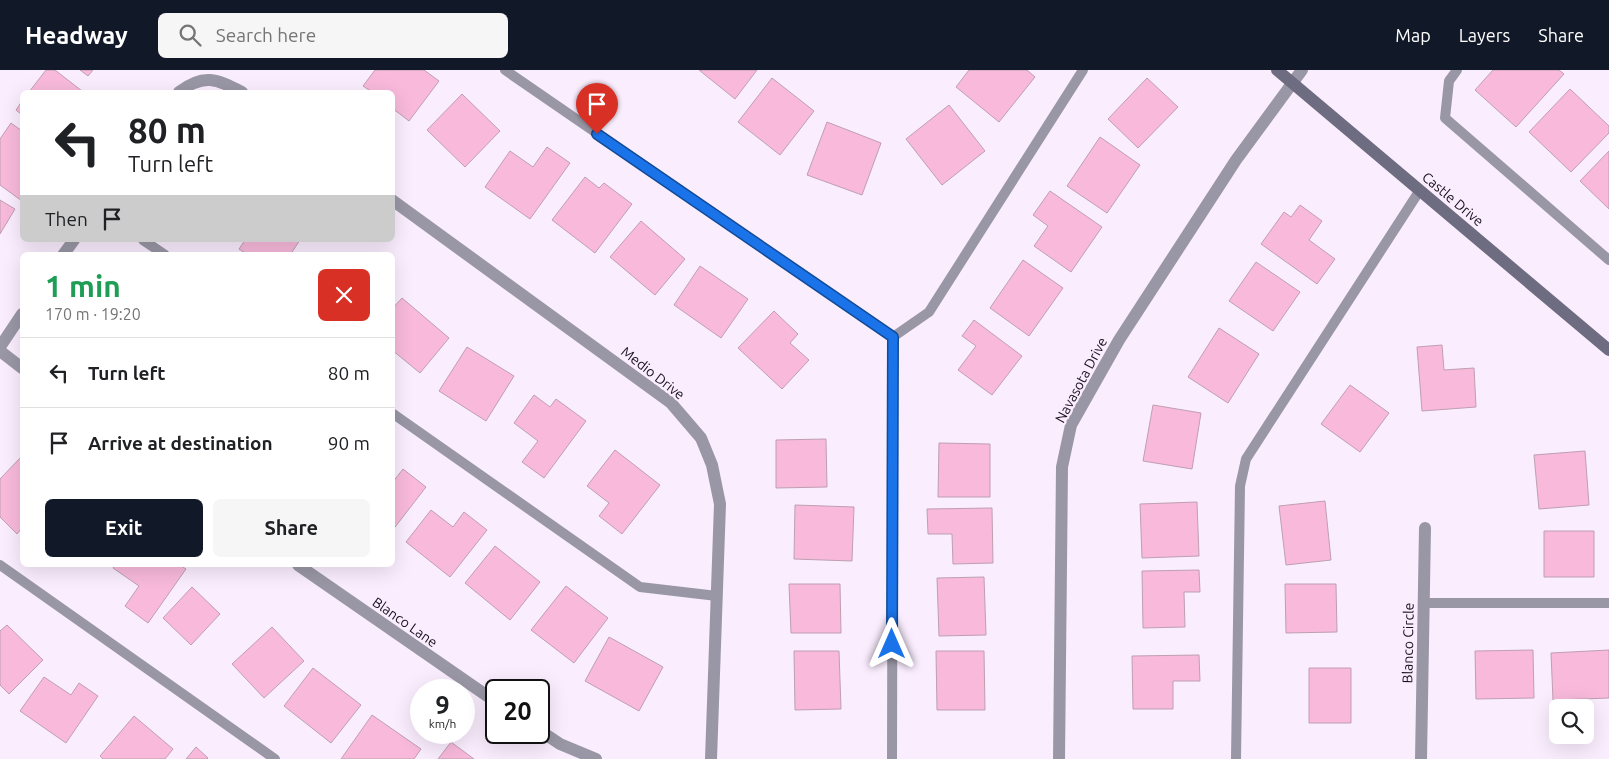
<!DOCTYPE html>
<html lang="en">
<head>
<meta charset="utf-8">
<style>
  body { margin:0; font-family:Ubuntu,sans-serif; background:#f6f6f6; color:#202124; height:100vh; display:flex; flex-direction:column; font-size:19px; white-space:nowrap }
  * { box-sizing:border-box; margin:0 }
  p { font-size:16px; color:#757577 }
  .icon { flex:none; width:28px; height:28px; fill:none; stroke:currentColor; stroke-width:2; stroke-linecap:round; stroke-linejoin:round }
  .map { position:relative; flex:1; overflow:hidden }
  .details { position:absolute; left:20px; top:182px; width:375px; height:315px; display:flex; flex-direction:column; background:#fff; border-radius:8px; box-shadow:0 5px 20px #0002 }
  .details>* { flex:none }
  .hud { position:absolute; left:20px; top:20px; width:375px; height:152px; border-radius:8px; box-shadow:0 5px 20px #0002; background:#fff; color:#202124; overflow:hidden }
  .controls { position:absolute; left:1549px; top:629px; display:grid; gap:10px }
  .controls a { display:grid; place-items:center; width:45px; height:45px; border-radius:8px; background:#fff; box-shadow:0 5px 20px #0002; font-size:25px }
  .speed { position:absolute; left:410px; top:609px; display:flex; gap:10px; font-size:25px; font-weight:700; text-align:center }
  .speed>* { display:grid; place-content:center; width:65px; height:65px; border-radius:50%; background:#fff; box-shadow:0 5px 20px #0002; line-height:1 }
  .speed small { font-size:12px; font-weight:400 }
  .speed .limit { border:2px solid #111; border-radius:8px; background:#fff; color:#111 }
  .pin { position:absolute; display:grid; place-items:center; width:42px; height:42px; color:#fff; margin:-51px -21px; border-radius:50% 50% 50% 0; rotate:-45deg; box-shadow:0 0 5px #0007 }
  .pin .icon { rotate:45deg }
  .me { position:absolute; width:55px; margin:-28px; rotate:0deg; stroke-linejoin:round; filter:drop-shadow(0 0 4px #0008) }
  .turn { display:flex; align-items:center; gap:18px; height:105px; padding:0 25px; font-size:22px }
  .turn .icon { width:65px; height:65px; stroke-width:2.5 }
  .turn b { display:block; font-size:35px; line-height:42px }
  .then { display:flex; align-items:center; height:48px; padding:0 25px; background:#0003; gap:10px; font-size:19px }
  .round { display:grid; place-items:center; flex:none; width:52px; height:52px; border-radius:8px; background:#f6f6f6 }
  .head { display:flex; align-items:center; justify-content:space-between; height:85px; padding:0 25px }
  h1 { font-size:30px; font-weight:700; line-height:38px; color:#1e9e55 }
  .cta { display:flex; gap:10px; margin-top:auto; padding:10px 25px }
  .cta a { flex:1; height:58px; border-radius:8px; background:#111827; color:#fff; font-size:20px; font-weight:700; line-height:58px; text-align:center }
  .cta a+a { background:#f6f6f6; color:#202124 }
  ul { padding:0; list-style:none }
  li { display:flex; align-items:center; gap:15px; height:70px; padding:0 25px; border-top:1px solid #e0e0e0 }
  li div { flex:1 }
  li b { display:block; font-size:19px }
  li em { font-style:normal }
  header { display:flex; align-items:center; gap:30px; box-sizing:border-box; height:70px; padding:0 25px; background:#111827; color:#fff }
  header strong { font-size:24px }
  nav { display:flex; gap:28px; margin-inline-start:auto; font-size:18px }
  .search { width:350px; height:45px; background:#f6f6f6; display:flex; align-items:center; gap:12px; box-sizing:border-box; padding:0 18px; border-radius:8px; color:#757577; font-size:19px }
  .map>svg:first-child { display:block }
  .building { fill:#f8b9db; stroke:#bf9fb0 }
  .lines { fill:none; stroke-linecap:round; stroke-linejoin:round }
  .lane { stroke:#9997a5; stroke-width:10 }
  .street { stroke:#9997a5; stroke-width:12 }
  .secondary { stroke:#6e6c80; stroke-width:12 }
  .route-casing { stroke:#114b97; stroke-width:12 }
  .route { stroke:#1a73e8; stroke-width:9 }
  .labels { text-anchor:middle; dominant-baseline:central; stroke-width:4.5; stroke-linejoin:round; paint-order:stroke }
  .street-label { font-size:14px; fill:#17101a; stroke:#faedfe }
</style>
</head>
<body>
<header>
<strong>Headway</strong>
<div class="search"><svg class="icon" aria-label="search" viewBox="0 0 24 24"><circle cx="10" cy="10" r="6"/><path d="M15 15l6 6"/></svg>Search here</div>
<nav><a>Map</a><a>Layers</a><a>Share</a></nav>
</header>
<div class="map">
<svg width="1609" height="689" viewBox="0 0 1609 689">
  <rect width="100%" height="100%" fill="#faedfe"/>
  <!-- building -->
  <path class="building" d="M46 0H55L82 21 29 22Z
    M80 0H93L88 6Z
    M375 0H424L439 11 409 51 392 38V22H372L363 16Z
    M699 0H757L735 29Z
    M969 0H1027L1035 7 999 52 956 17Z
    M1493 0H1559L1564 4 1516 57 1475 20Z
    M772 8 814 41 780 85 738 52Z
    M1147 8 1178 37 1138 78 1108 49Z
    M1570 19 1609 56V63L1571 102 1529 62Z
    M462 24 500 61 465 97 427 60Z
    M22 31V45L16 40Z
    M949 35 985 81 942 115 906 69Z
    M827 52 881 73 862 125 807 105Z
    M11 53 22 61V131L0 115V69Z
    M1100 67 1140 95 1107 143 1067 116Z
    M547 77 570 93 530 149 485 117 510 81 533 97Z
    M1609 81V139L1580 111Z
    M585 107 599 118 604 113 632 134 595 183 552 150Z
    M1050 121 1102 157 1071 202 1034 176 1048 156 1033 145Z
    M0 130 15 139 0 164Z
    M1300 135 1322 151 1309 170 1335 189 1317 214 1261 174 1284 142 1291 147Z
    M641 151 685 189 655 225 610 187Z
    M245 170H300L290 185H248L239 179Z
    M1023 190 1063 218 1029 266 990 238Z
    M1256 192 1300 222 1273 261 1229 231Z
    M700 196 748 229 721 268 674 235Z
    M402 228 449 268 420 303 392 280V239Z
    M774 241 798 264 790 273 809 290 782 319 738 278Z
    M974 250 1022 286 992 325 958 300 976 276 962 266Z
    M1219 258 1259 284 1228 333 1188 307Z
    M1442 275 1444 300 1474 298 1476 337 1422 341 1417 277Z
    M467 277 514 306 486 351 439 321Z
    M1350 315 1389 343 1360 382 1321 354Z
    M534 325 550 337 556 329 586 351 544 408 522 392 538 371 514 353Z
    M1153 335 1201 343 1192 399 1143 391Z
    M826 369 827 417 776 418V370Z
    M939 373 990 374V427H938Z
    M615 380 660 415 622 464 599 446 609 433 587 416Z
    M1585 381 1589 435 1539 439 1534 385Z
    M22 386V458L17 464 0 447V409Z
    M403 399 426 417 392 461V413Z
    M1325 431 1331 490 1286 495 1279 436Z
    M1197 432 1199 486 1142 488 1140 434Z
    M795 435 854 437 852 491 794 489Z
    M992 438 993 493 953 494 952 464H928L927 439Z
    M431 440 453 457 464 442 487 460 450 507 406 472Z
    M1544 461H1594V507H1544Z
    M495 476 540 512 510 550 465 513Z
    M115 495H180L186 499 148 553 125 536 139 516 113 498Z
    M1199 500 1200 522H1184L1185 557 1143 558 1142 501Z
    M984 507 986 565 939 566 937 508Z
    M789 514H840L841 563H791Z
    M1285 514H1336L1337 562 1286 563Z
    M566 516 608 548 574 593 531 560Z
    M192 517 220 544 191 575 163 548Z
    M7 555 43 590 9 624 0 615V561Z
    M272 557 304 591 264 628 232 594Z
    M609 567 663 597 639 641 585 611Z
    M1533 580 1534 628 1476 629 1475 581Z
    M1609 580V628L1553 630 1551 583Z
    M794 581H839L841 639 795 640Z
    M936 581H984L985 640H937Z
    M1199 585 1200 611H1173V639H1133L1132 586Z
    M313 598 361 635 331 673 284 636Z
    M1309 598H1351V653H1309Z
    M44 607 71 625 79 613 98 626 66 673 20 641Z
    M372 645 421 679 414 689H341Z
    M134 646 173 679 165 689H103L100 686Z
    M451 672 474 689H438Z
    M196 677 208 688 207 689H186Z"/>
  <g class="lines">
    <!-- lane -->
    <path class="lane" d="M505 0 893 267 892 689
      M1457 0 1449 11 1445 48 1609 190
      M143 170 165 185
      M893 267 929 242 1083 0
      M392 343 640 517 717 526
      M0 495 275 689
      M1424 533H1609
      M1236 689 1240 416 1246 389 1420 120"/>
    <!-- street -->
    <path class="street" d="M179 22C204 3 216 9 242 22
      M392 130 671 333 701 368 712 395 720 434 711 689
      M63 185 74 170
      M0 277 22 244
      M0 281 22 298
      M298 495 496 632
      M539 660 560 674 596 689
      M1059 689 1062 397 1071 355 1119 270 1236 90 1302 0
      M1421 689 1425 458"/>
    <!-- secondary -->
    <path class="secondary" d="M1277 0 1609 280"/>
  </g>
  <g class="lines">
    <!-- route casing -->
    <g class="route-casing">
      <path id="route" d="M597 64 893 267 892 574"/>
    </g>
    <!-- route -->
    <use href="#route" class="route"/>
  </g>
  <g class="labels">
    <!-- street labels -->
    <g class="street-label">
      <text transform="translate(1453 129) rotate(40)">Castle Drive</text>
      <text transform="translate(653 303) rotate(38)">Medio Drive</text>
      <text transform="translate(1081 310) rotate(-62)">Navasota Drive</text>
      <text transform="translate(405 552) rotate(35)">Blanco Lane</text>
      <text transform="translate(1408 573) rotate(-89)">Blanco Circle</text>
    </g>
  </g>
</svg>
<div class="controls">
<a><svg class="icon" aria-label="search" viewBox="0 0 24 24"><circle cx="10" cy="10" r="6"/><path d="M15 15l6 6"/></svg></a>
</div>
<div class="speed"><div>9<small>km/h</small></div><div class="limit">20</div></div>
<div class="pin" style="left:597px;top:64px;background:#d93025"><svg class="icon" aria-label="arrive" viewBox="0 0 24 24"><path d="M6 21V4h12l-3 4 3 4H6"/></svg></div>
<svg class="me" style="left:892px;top:574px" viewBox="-20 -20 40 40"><path d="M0-17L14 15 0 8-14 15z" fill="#1a73e8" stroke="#fff" stroke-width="4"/></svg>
<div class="hud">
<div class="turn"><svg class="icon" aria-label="left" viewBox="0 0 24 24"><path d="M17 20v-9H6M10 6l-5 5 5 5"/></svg><div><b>80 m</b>Turn left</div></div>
<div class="then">Then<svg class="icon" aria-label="arrive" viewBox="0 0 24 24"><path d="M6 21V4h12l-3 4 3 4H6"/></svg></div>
</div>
<section class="details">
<div class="head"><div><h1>1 min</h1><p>170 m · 19:20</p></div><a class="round" style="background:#d93025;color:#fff"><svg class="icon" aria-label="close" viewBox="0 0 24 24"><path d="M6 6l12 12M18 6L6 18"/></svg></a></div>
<ul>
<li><svg class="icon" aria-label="left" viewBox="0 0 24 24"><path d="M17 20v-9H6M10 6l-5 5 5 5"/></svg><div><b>Turn left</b></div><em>80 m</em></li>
<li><svg class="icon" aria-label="arrive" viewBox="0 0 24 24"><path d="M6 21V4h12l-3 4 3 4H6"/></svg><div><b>Arrive at destination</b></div><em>90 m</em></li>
</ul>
<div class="cta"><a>Exit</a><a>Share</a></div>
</section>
</div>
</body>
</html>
